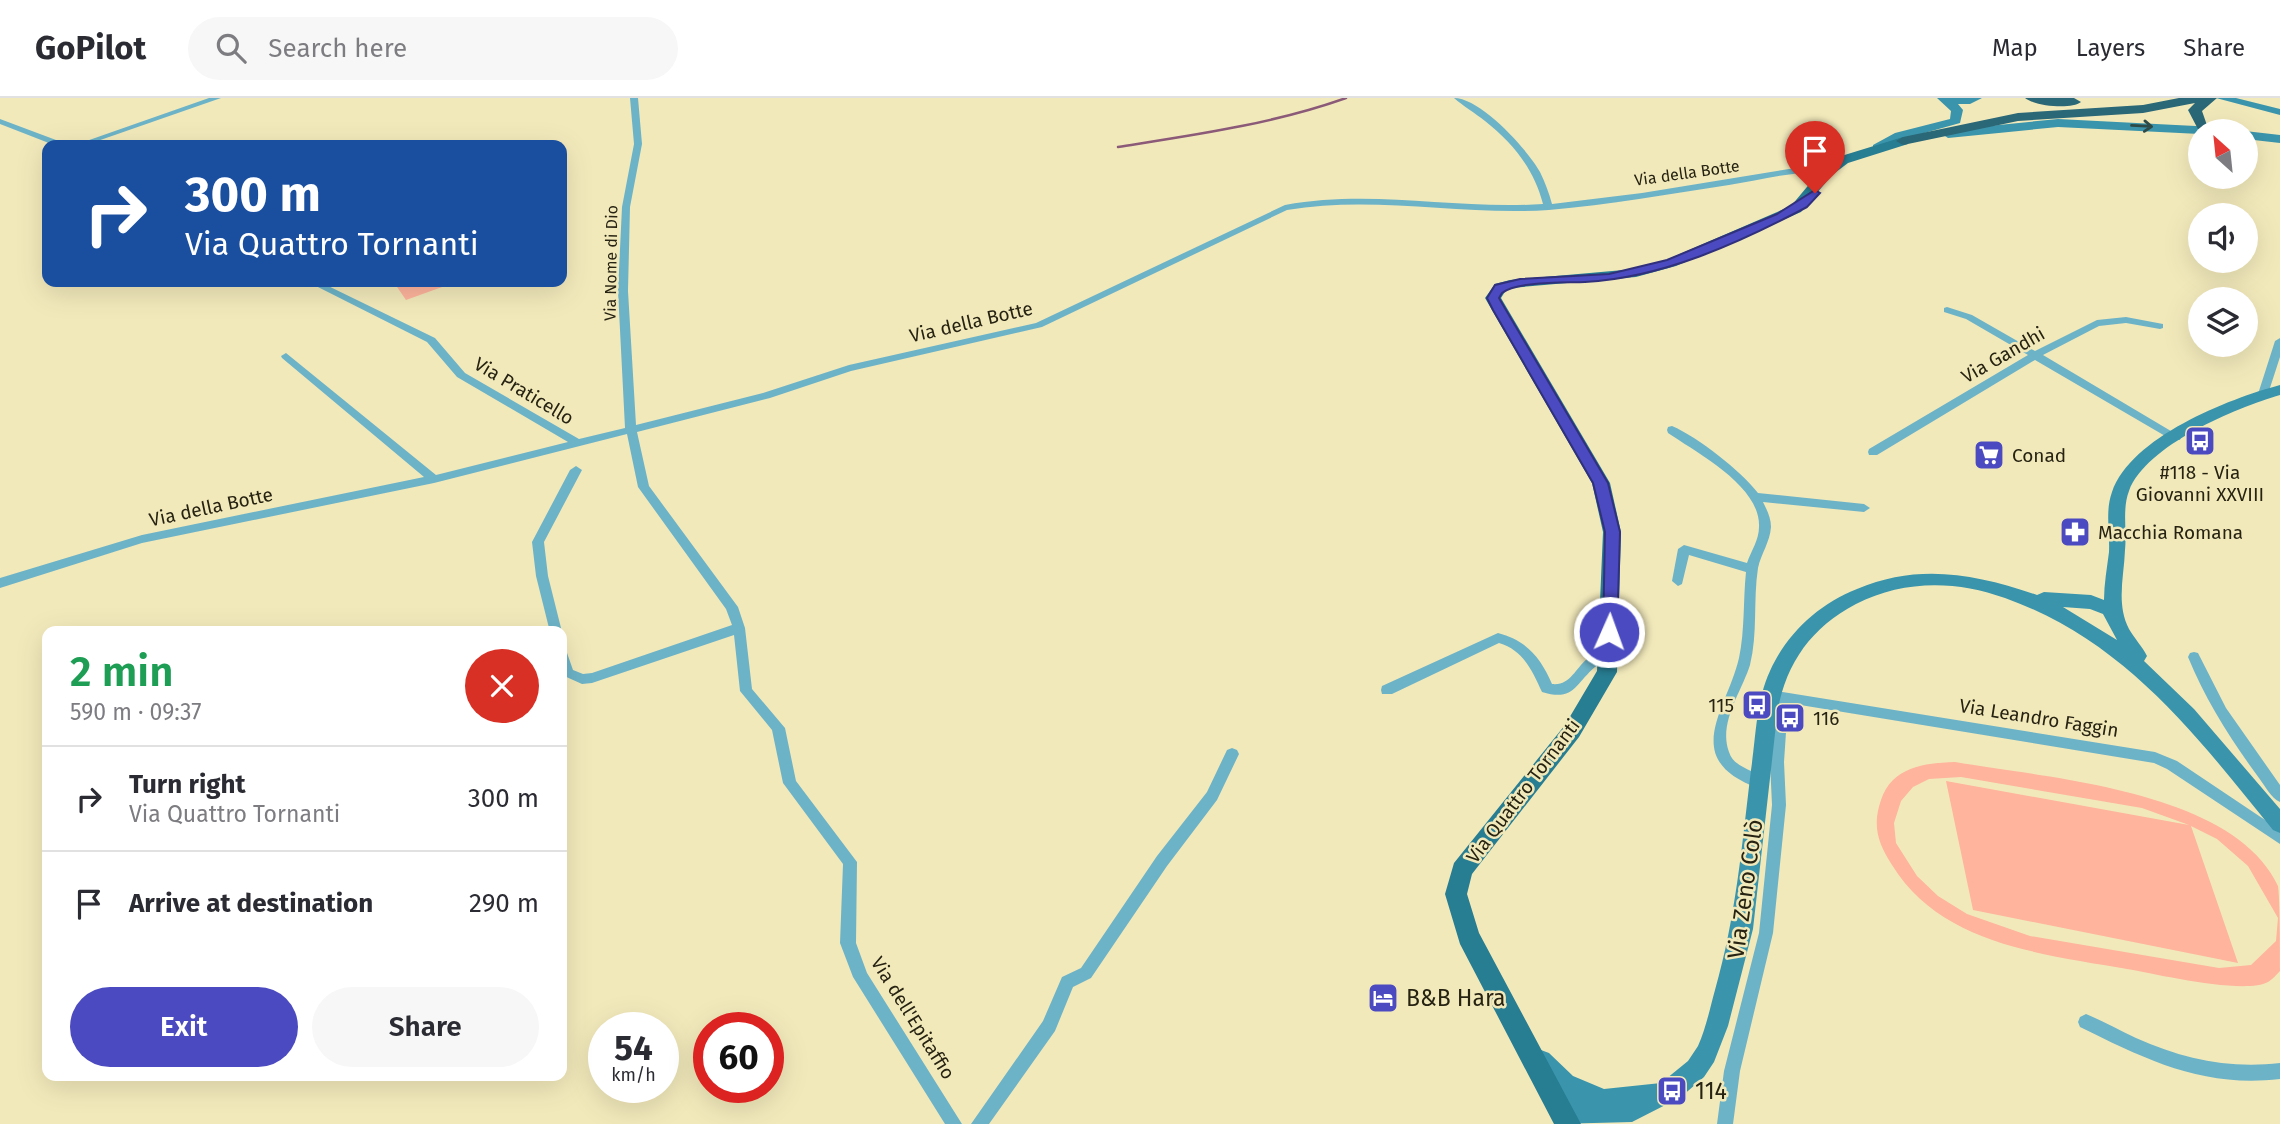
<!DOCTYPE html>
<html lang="en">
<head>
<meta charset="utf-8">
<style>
  body { margin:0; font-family:"Fira Sans",sans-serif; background:#f7f7f7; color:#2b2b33; height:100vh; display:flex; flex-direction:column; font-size:26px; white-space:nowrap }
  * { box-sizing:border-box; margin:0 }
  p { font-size:23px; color:#7c7c81 }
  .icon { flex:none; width:38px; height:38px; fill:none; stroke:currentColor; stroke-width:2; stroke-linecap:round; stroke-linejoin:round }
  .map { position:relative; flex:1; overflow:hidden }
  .panel { position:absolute; left:42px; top:528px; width:525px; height:455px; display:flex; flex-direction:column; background:#fff; border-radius:14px; box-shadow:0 7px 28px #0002 }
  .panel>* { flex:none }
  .top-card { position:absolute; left:42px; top:42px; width:525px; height:147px; border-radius:14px; box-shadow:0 7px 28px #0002; background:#1a4fa0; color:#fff; overflow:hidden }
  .needle { width:46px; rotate:333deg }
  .fabs { position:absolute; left:2188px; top:21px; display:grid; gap:14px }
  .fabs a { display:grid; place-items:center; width:70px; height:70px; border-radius:50%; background:#fff; box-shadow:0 7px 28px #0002; font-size:35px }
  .speed { position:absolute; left:588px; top:914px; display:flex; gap:14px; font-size:35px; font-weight:700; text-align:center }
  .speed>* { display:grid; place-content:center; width:91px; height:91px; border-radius:50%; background:#fff; box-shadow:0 7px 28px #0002; line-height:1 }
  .speed small { font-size:18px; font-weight:400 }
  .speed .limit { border:10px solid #d22; background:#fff; color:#111 }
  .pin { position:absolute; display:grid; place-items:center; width:60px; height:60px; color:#fff; margin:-72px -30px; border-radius:50% 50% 50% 0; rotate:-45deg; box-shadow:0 0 7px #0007 }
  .pin .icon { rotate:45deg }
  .me { position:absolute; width:77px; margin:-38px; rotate:2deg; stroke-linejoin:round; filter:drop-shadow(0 0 5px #0008) }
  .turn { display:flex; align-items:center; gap:24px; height:147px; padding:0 28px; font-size:32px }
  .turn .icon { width:91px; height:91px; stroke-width:2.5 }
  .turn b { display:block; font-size:49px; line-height:60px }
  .round { display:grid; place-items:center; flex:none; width:74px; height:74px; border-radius:37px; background:#f7f7f7 }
  .head { display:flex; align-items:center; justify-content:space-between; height:119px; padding:0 28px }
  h1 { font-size:42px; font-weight:600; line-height:52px; color:#1e9e55 }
  .primary-button { display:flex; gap:14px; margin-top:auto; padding:14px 28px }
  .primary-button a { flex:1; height:80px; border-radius:42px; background:#4b4ac0; color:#fff; font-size:28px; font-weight:600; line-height:80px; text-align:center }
  .primary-button a+a { background:#f7f7f7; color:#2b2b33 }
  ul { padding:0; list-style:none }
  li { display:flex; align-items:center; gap:21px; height:105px; padding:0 28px; border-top:2px solid #e1e1e2 }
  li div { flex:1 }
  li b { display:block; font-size:26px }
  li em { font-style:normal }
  header { display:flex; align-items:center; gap:42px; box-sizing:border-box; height:98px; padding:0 35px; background:#fff; border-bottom:2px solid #e1e1e2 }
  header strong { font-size:33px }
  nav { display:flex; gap:38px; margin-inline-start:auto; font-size:24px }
  .search { width:490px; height:63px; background:#f7f7f7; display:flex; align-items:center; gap:18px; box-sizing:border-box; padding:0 24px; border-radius:38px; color:#7c7c81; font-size:26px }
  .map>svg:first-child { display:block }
  .green { fill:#feb49d; fill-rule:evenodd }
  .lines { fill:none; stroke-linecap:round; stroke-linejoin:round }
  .stream { stroke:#8b5a78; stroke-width:2.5 }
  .street { fill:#6db3c7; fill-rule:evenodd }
  .secondary { fill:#3a95ac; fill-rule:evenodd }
  .primary { fill:#277d92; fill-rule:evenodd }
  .highway { fill:#2a6777; fill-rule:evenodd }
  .oneway { stroke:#2e4b48 }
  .route { fill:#4b4ac0; stroke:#31307d; stroke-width:2 }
  .labels { text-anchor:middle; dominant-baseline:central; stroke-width:5; stroke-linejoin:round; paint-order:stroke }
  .far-street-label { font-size:16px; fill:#272312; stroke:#f2e9bb }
  .street-label { font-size:19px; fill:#272312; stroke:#f2e9bb }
  .poi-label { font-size:19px; fill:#272312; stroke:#f2e9bb; text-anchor:start }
  .near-street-label { font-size:23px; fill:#272312; stroke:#f2e9bb }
  .near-poi-label { font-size:23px; fill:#272312; stroke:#f2e9bb; text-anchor:start }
</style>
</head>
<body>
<header>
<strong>GoPilot</strong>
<div class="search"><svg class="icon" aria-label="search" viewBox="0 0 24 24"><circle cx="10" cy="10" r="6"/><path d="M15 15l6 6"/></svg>Search here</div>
<nav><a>Map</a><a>Layers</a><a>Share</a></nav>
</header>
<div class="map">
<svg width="2280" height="1026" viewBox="0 0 2280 1026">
  <rect width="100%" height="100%" fill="#f2e9bb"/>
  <!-- green -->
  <path class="green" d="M400 184H456L406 202 395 186Z
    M1955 664C2047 680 2234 692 2278 788 2280 801 2280 856 2280 873 2277 876 2272 882 2268 884 2243 897 2157 876 2127 871 2043 856 1941 847 1892 767 1878 745 1872 728 1881 702 1892 669 1924 665 1955 664ZM1961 679 2142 710 2189 727 1946 683 1973 812 2238 865 2191 728 2217 741 2248 768 2278 820 2276 843 2251 867 2219 870 2030 838 1967 816 1938 798 1917 778 1896 745 1894 725 1901 703 1913 689 1929 681Z"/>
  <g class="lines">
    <!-- stream -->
    <path class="stream" d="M1118 49C1194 37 1273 26 1346 0"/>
    <!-- street -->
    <path class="street" d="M209 0H221L86 47H75Z
      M630 0H638L642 46 630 109 628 193 636 327 763 295 849 267 1036 225 1285 107C1374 91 1455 112 1543 106 1534 71 1513 45 1485 23 1475 15 1463 8 1454 0 1481 0 1527 51 1540 74 1545 84 1549 95 1552 106L1642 95 1789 71 1816 68 1829 69 1833 72 1829 75C1795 72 1762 82 1729 87 1669 96 1609 107 1549 112 1461 118 1375 97 1287 112L1042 229 851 273 770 300 637 334 649 388 738 509 745 530 752 591 785 630 796 683 857 764 856 845 867 875 962 1026H945L853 879 840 845 843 766 783 685 772 632 740 593 734 537 592 585 582 586 562 577V551L566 552 573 572 583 576 592 575 732 527 726 511 638 389 627 336 434 385 142 445 0 490V480L142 437 424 379 282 260 281 258 286 255 436 377 568 344 457 279 427 244 308 184H320L435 240 465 275 579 341 625 330 618 193 622 109 634 46Z
      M0 21 64 45 65 47H54L0 26Z
      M1947 209 1972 217 2035 253 2097 222 2126 219 2163 226V230L2160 231 2126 225 2099 228 2043 257 2181 339 2180 342H2172L2035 262 1877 357H1869L1868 354 1869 351 2028 257 1966 221 1944 214V210Z
      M2280 240V259L2268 296 2263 299 2259 298 2258 296 2275 243Z
      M1672 328C1698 339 1741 373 1758 395L1864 406 1870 410 1864 414 1763 404C1767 412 1771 420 1771 429 1770 444 1761 456 1758 470 1753 502 1758 535 1750 567 1742 593 1718 625 1729 654 1734 671 1757 671 1765 684L1763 688 1758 690C1679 661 1727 612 1739 560 1745 532 1743 502 1746 474L1689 457 1682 486 1678 488 1672 483 1678 451 1684 447 1747 465C1751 453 1759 442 1759 429 1761 388 1697 355 1668 335L1667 332 1668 329Z
      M576 368 582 372 544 444 548 478 562 534H550L536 478 532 444 570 372Z
      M1498 535C1526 542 1541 560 1552 586 1570 588 1575 571 1587 561 1594 557 1601 554 1608 551L1612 552 1614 556C1609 562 1602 564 1595 569 1575 586 1574 604 1542 594 1532 572 1523 552 1499 545L1392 596H1382L1381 592 1382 588Z
      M2194 554 2198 555 2226 610 2280 687V704C2271 700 2265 688 2259 680 2231 642 2206 603 2188 559L2190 555Z
      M1770 592 2155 654 2177 663 2280 732V746L2167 671 2154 665 1788 605 1784 664 1786 707 1773 835 1740 973 1733 1026H1717L1724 973 1759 835 1772 707 1770 664 1775 603 1765 601 1764 597 1765 593Z
      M1232 650 1237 652 1239 656 1217 702 1167 768 1091 880 1073 889 1055 933 989 1026H971L1043 923 1062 879 1081 870 1157 758 1207 694 1227 652Z
      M2086 916C2103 923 2119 932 2136 940 2183 961 2229 971 2280 965V981C2203 990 2147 962 2080 929L2078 924 2080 919Z"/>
    <!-- secondary -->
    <path class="secondary" d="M1937 0H1982L1970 6H1958L1963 12 1960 25 1903 41 1881 53H1873V47L1895 35 1950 21 1951 13Z
      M2216 0H2236L2280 11V17Z
      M2058 21 2215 29 2221 33H2200V36L2058 29 1948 40 1942 36 1948 32Z
      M2245 33 2280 37V45L2245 41Z
      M2280 287V297C2236 310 2146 347 2129 393 2122 411 2127 433 2125 452 2124 479 2116 506 2129 531 2134 540 2142 548 2147 558L2144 563 2194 611 2280 711V735L2273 732C2195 636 2125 543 2005 500 1955 482 1903 482 1856 506 1810 530 1784 568 1777 618L1753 831 1728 928 1714 964 1704 979 1681 999 1632 1024 1556 1026 1553 1020 1566 1000C1550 992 1536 980 1530 963L1533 955 1541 952 1549 955 1573 978 1604 991 1661 985 1688 963 1698 948C1706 930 1710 910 1715 892 1736 819 1742 746 1751 672 1756 639 1756 603 1770 573 1787 535 1819 506 1857 491 1919 465 1975 476 2037 497L2044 494 2091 497 2104 502C2104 486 2107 470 2109 454 2110 434 2105 413 2112 394 2131 339 2228 301 2280 287ZM2063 509 2090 511 2103 516 2117 542Z"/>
    <!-- primary -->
    <path class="primary" d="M1903 39 1908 40V46L1848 65 1832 77 1801 114 1676 168 1636 179 1511 190 1506 192 1501 200 1610 385 1621 434 1617 574 1579 639 1472 776 1467 796 1479 835 1581 1026H1554L1460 846 1445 796 1454 765 1565 627 1597 573 1603 434 1592 385 1485 200 1495 186 1510 182 1635 171 1666 162 1791 108 1822 71 1838 59Z"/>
    <!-- highway -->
    <path class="highway" d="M2025 0H2074L2081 4C2071 12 2035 8 2025 0Z
      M2179 0H2217L2202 13 2209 33 2200 35 2188 12 2195 5 2143 15 2018 23 1903 47 1896 43 1903 39 2018 15 2143 7Z"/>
  </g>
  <!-- one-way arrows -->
  <defs><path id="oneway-shaft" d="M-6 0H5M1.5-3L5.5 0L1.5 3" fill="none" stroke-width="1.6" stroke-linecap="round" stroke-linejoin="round" transform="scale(1.75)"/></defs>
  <use class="oneway" href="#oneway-shaft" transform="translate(2142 28) rotate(3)"/>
  <!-- route -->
  <path class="route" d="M1815 92 1820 95 1807 109C1739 145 1662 180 1585 184 1565 185 1517 183 1502 195L1499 200 1506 212 1608 385 1620 434 1617 534 1615 538H1603L1605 434 1593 385 1493 212 1487 200 1495 187 1520 181 1609 176 1667 162 1777 116Z"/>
  <!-- icons -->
  <defs>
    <g id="bus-square" transform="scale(1.575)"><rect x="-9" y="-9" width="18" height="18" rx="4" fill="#4b4ac0" stroke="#f2e9bb"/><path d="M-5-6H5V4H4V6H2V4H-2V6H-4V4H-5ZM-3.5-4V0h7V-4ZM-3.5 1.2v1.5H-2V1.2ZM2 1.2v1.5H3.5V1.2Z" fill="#fff"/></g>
    <g id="supermarket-square" transform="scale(1.575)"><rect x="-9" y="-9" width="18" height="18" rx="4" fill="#4b4ac0" stroke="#f2e9bb"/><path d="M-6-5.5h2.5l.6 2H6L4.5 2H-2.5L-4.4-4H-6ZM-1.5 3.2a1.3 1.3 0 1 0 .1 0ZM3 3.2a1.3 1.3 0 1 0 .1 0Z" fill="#fff"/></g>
    <g id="pharmacy-square" transform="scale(1.575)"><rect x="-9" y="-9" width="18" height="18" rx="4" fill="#4b4ac0" stroke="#f2e9bb"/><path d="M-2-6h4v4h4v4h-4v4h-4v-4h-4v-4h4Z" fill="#fff"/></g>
    <g id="hotel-square" transform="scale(1.575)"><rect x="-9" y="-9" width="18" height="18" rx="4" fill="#4b4ac0" stroke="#f2e9bb"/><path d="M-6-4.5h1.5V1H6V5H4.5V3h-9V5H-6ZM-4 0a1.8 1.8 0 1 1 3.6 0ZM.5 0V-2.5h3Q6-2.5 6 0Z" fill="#fff"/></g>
  </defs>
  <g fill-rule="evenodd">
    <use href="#bus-square" x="2200" y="343"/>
    <use href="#supermarket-square" x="1989" y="357"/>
    <use href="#pharmacy-square" x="2075" y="434"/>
    <use href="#bus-square" x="1757" y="607"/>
    <use href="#bus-square" x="1790" y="620"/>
    <use href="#hotel-square" x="1383" y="900"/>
    <use href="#bus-square" x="1672" y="993"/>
  </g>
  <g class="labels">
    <!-- far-street labels -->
    <g class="far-street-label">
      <text transform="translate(1687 75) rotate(-8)">Via della Botte</text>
      <text transform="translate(611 165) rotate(-89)">Via Nome di Dio</text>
    </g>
    <!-- street labels -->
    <g class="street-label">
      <text transform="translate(971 224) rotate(-13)">Via della Botte</text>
      <text transform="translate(2003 257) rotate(-30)">Via Gandhi</text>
      <text transform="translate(524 293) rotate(31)">Via Praticello</text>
      <text transform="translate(211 409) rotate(-12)">Via della Botte</text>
      <text transform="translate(2039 620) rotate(9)">Via Leandro Faggin</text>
      <text transform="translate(1523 693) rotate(-53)">Via Quattro Tornanti</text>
      <text transform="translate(913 920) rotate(58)">Via dell'Epitaffio</text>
    </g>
    <!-- poi labels -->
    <g class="poi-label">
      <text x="2012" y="357">Conad</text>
      <text x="2200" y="374" text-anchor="middle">#118 - Via<tspan x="2200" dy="22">Giovanni XXVIII</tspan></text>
      <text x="2098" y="434">Macchia Romana</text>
      <text x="1734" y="607" text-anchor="end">115</text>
      <text x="1813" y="620">116</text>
    </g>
    <!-- near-street labels -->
    <g class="near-street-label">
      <text transform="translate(1745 791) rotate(-82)">Via Zeno Colò</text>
    </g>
    <!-- near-poi labels -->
    <g class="near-poi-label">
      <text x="1406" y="900">B&amp;B Hara</text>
      <text x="1695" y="993">114</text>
    </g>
  </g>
</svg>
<div class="fabs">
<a><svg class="needle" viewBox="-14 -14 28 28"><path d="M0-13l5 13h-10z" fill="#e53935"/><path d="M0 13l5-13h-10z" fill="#7c7c81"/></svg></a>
<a><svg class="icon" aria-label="sound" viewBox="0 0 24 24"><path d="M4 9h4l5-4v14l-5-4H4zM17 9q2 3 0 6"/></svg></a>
<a><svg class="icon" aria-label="layers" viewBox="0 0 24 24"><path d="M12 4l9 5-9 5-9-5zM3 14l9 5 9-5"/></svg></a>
</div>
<div class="speed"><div>54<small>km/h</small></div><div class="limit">60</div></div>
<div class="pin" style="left:1815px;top:95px;background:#d93025"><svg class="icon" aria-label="arrive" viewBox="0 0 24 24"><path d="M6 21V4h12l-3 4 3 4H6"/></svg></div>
<svg class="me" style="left:1609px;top:534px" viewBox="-20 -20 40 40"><circle r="17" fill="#4b4ac0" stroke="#fff" stroke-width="3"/><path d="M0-11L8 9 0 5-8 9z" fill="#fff"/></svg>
<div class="top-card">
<div class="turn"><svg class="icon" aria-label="right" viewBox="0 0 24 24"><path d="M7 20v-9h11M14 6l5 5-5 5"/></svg><div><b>300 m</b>Via Quattro Tornanti</div></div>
</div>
<section class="panel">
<div class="head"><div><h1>2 min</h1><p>590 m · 09:37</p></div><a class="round" style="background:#d93025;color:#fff"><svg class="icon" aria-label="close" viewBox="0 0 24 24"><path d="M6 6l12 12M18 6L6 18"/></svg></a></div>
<ul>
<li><svg class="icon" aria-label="right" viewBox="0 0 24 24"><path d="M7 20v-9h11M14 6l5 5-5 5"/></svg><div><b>Turn right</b><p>Via Quattro Tornanti</p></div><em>300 m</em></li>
<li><svg class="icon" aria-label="arrive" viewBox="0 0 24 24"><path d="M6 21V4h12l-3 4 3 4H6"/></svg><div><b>Arrive at destination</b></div><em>290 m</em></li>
</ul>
<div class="primary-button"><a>Exit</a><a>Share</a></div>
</section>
</div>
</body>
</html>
